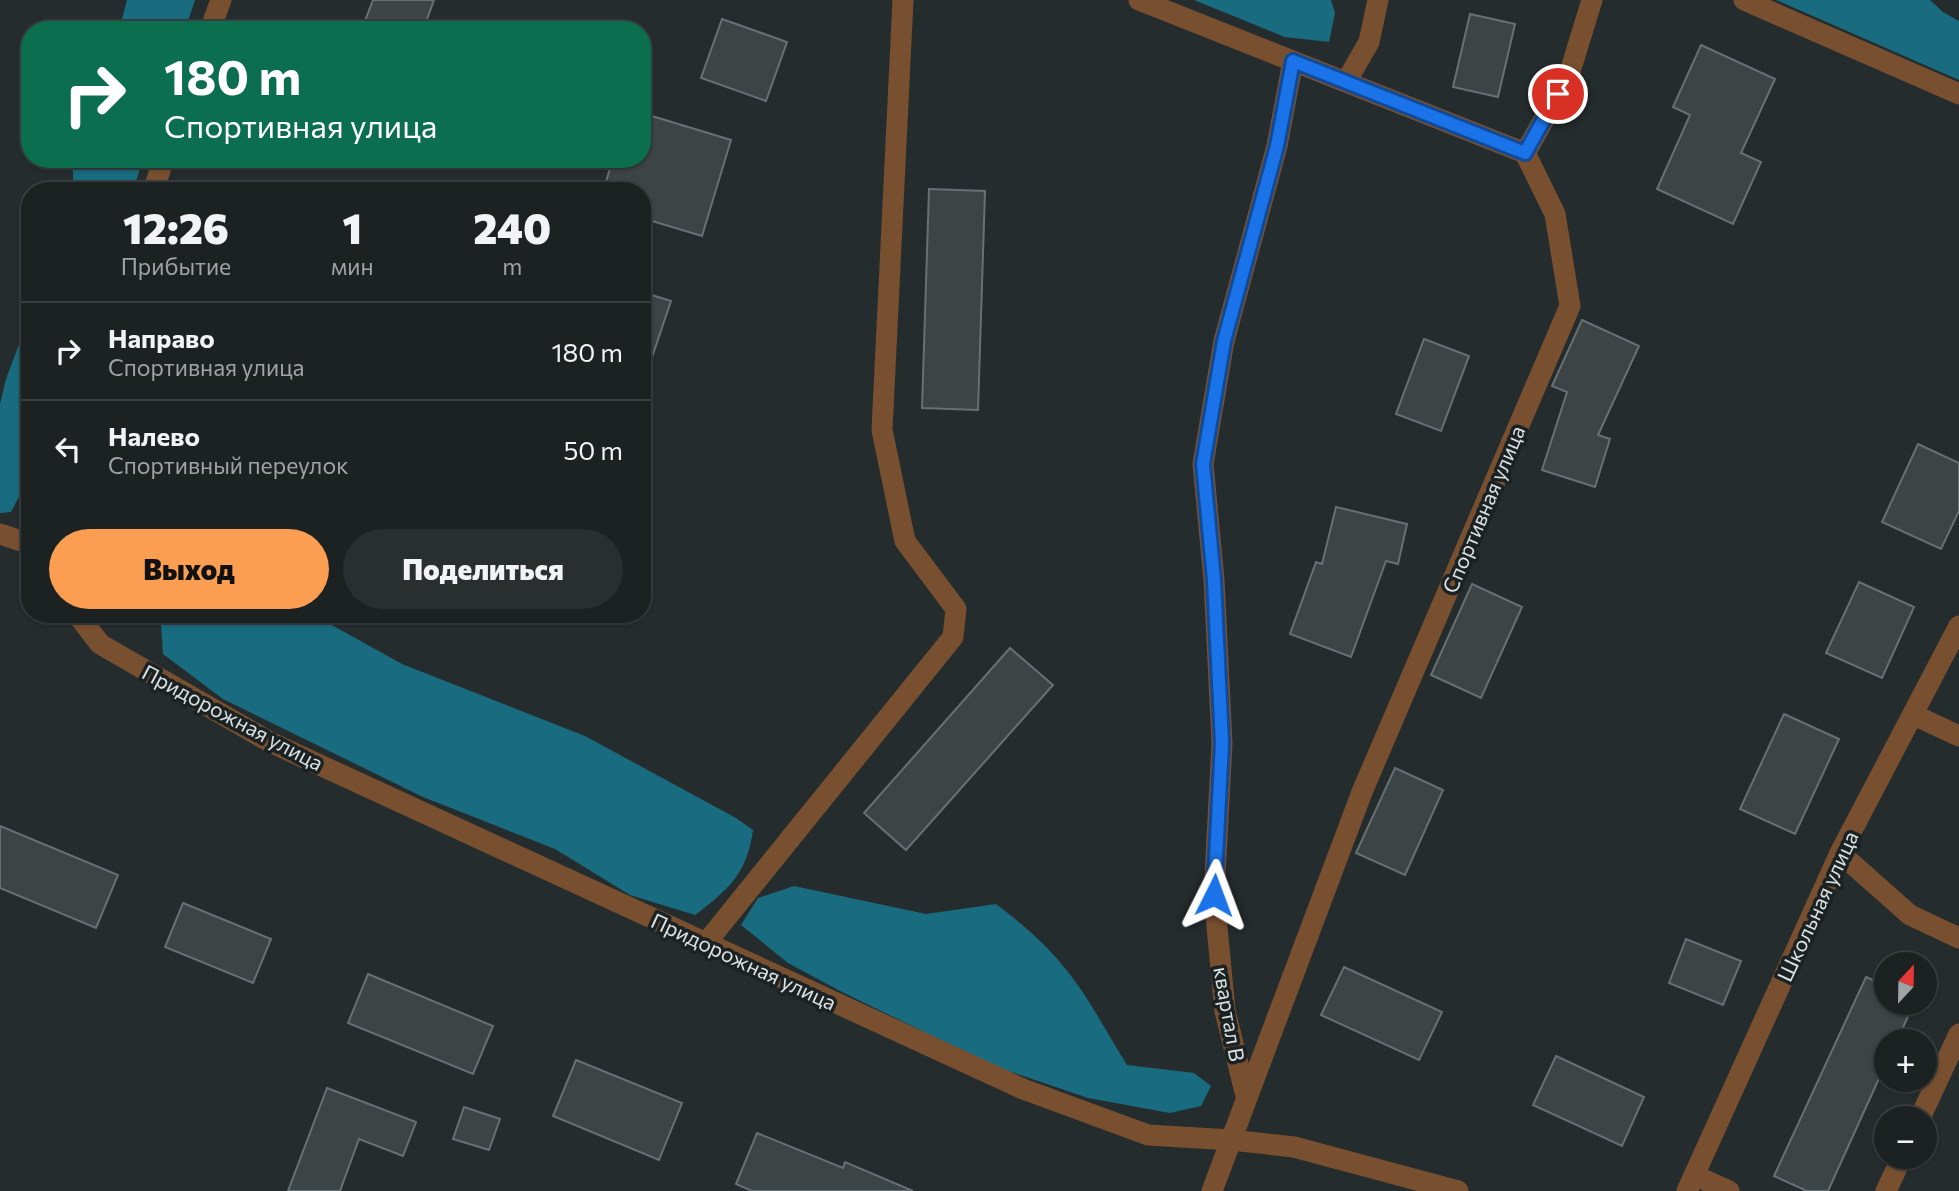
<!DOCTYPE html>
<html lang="ru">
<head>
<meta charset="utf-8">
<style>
  body { margin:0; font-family:Commissioner,sans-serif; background:#292e2f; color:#f1f3f6; height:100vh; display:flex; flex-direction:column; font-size:26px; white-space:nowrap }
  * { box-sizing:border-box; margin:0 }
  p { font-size:23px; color:#a0a3a5 }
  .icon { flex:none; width:38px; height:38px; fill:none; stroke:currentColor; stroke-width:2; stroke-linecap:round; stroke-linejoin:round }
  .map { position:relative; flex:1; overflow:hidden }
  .panel { position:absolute; left:21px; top:182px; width:630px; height:441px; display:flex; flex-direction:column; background:#1c2122; border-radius:28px; box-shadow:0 2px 5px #0004,0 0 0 2px #3a3e40 }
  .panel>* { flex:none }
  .top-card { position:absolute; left:21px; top:21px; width:630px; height:147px; border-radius:28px; box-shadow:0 2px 5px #0004,0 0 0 2px #3a3e40; background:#0b6e4f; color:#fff; overflow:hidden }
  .needle { width:46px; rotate:22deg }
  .buttons { position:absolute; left:1874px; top:952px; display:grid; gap:14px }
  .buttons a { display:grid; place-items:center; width:63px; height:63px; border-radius:50%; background:#1c2122; box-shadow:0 2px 5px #0004,0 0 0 2px #3a3e40; font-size:35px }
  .pin { position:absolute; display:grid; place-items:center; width:60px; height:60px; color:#fff; margin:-30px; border:4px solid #fff; border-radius:50%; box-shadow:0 2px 7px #0007 }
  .me { position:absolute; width:77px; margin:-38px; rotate:3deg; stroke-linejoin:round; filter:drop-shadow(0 0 5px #0008) }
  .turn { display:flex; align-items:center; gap:24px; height:147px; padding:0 28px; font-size:32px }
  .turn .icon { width:91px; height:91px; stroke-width:2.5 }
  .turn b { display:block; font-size:49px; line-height:60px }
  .eta { display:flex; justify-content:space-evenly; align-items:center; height:119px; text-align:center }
  .eta b { font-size:42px; font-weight:800; line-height:49px }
  .cta { display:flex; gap:14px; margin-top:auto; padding:14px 28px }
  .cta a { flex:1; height:80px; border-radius:42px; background:#fb9e51; color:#111; font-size:28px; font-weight:800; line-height:80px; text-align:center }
  .cta a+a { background:#292e2f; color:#f1f3f6 }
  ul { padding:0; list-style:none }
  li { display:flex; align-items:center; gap:21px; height:98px; padding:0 28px; border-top:2px solid #3a3e40 }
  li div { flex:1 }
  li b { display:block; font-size:26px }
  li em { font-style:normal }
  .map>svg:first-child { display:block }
  .forest { fill:#196c7f }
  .building { fill:#3c4446; stroke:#677072; stroke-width:2 }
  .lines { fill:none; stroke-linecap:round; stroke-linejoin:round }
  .minor { stroke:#79502f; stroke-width:21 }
  .route-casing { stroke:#114b97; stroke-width:18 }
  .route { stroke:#1a73e8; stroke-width:12 }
  .labels { text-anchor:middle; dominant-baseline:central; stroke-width:7; stroke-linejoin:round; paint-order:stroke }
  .street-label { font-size:21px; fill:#dbe0e1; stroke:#1b2224 }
</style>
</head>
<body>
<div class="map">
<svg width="1959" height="1191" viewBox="0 0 1959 1191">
  <rect width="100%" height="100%" fill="#252c2e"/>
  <!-- forest -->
  <path class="forest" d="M127 0H195L185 30H119Z
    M1194 0H1331L1335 13 1329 42 1285 37Z
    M1776 0H1930L1943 12 1959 21V80Z
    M73 159H143L133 191H73Z
    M30 315V475L11 512 0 513V404L6 379Z
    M164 614H312L402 664 585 736 736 818 753 830C747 874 728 890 695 915L630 895 555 849 423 797 223 699 163 654 161 625Z
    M794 886 926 914 996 904C1020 922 1045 943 1064 967 1089 997 1106 1032 1127 1065L1194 1073 1211 1086 1201 1106 1170 1113 1088 1098 994 1066 842 992 788 963 741 925 758 898Z"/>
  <!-- building -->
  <path class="building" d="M373 0H434L423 30H390L365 21Z
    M1470 14 1515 24 1498 97 1453 87Z
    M722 19 787 42 766 101 701 78Z
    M1701 45 1775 79 1741 153 1761 162 1733 224 1657 189 1690 115 1673 107Z
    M642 113 731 140 702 236 642 218V191H603L613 159H642Z
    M929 189 985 191 978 410 922 408Z
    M642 292 671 301 647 372 642 371Z
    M1582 320 1639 346 1598 435 1610 439 1595 487 1542 470 1567 392 1552 386Z
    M1424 339 1469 356 1441 431 1396 414Z
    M1918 444 1959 463V511L1941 549 1882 522Z
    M1336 507 1407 524 1398 564 1386 561 1351 657 1290 634 1316 562 1322 564Z
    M1859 582 1914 607 1882 678 1826 653Z
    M1472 584 1522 607 1481 698 1431 675Z
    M1010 648 1053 685 906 850 864 813Z
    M1784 714 1839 739 1795 834 1740 809Z
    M1395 768 1443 790 1405 875 1356 853Z
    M0 826 118 875 96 928 0 888Z
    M183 903 271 939 253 983 165 947Z
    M1686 939 1741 961 1723 1005 1669 983Z
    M1344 967 1442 1012 1419 1060 1321 1015Z
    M368 974 493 1026 473 1074 348 1023Z
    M1866 977 1886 986V1003H1914L1897 1041H1886V1063L1828 1191H1807L1774 1176Z
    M1556 1056 1644 1097 1622 1146 1533 1105Z
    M576 1060 682 1103 659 1160 553 1116Z
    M327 1088 416 1122 403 1156 359 1139 340 1191H288Z
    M464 1107 500 1119 489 1150 453 1139Z
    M757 1133 843 1168 845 1162 913 1191H752L736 1184Z"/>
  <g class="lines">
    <!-- minor -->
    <path class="minor" d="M1139 0 1525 153 1555 214 1570 306 1362 792 1212 1191
      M1744 0 1959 94
      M210 30 221 0
      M1346 82 1369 42 1378 0
      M1525 153 1569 75 1592 0
      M153 191 164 159
      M0 534 30 544
      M77 614 100 644 270 742 1023 1089 1148 1135 1231 1140 1294 1147 1458 1191
      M1914 715 1959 736
      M1840 853 1910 915 1959 938
      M706 943 953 637 956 609 905 541 882 430 903 0
      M1246 1096 1225 1011 1214 895 1222 743 1214 580 1203 464 1224 341 1277 146 1293 61
      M1920 1118 1959 1034
      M1694 1175 1729 1191
      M1687 1191 1840 853 1959 626
      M1886 1191 1902 1157"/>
  </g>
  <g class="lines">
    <!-- route casing -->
    <g class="route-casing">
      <path id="route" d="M1214 895 1222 743 1214 580 1203 464 1224 341 1277 146 1293 61 1525 153 1558 94"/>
    </g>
    <!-- route -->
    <use href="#route" class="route"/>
  </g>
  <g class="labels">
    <!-- street labels -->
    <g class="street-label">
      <text transform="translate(1483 509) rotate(-67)">Спортивная улица</text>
      <text transform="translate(233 717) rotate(28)">Придорожная улица</text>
      <text transform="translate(1817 906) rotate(-65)">Школьная улица</text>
      <text transform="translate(744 961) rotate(25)">Придорожная улица</text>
      <text transform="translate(1230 1014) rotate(80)">квартал В</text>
    </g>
  </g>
</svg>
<div class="buttons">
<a><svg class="needle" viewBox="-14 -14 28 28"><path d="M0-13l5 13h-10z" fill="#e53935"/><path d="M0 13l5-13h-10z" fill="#a0a3a5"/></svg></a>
<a>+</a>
<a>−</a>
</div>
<div class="pin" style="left:1558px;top:94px;background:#d93025"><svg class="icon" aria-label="arrive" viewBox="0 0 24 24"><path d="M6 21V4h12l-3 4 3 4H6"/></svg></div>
<svg class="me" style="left:1214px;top:895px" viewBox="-20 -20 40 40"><path d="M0-17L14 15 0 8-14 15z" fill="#1a73e8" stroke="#fff" stroke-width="4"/></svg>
<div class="top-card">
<div class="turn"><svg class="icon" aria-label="right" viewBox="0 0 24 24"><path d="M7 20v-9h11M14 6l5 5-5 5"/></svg><div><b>180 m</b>Спортивная улица</div></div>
</div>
<section class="panel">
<div class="eta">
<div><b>12:26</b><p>Прибытие</p></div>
<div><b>1</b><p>мин</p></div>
<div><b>240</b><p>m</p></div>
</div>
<ul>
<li><svg class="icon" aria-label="right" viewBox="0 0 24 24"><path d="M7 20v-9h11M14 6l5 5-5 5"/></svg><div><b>Направо</b><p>Спортивная улица</p></div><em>180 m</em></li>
<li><svg class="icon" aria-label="left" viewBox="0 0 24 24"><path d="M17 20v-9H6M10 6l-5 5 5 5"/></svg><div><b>Налево</b><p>Спортивный переулок</p></div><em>50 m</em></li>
</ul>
<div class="cta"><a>Выход</a><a>Поделиться</a></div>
</section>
</div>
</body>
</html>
